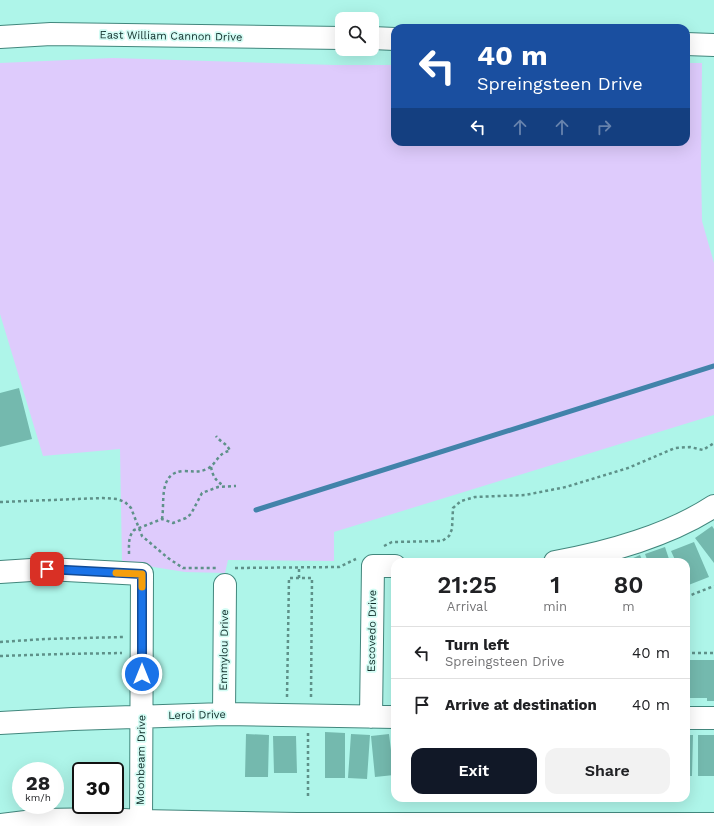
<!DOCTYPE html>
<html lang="en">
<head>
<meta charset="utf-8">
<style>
  body { margin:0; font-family:"Work Sans",sans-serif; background:#f2f2f2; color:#202124; height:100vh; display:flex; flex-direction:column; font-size:15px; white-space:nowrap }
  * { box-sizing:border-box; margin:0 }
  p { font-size:13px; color:#757577 }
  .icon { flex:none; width:22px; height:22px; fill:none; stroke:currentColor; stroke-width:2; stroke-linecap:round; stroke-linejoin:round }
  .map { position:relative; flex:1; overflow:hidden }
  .side { position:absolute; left:391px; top:558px; width:299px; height:244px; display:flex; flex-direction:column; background:#fff; border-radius:12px; box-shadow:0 4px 16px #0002 }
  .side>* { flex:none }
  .hud { position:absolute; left:391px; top:24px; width:299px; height:122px; border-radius:12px; box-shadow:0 4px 16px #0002; background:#1a4fa0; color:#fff; overflow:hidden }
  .fabs { position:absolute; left:335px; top:12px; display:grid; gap:8px }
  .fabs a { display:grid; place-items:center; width:44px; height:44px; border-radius:8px; background:#fff; box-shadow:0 4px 16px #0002; font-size:20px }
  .speed { position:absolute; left:12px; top:762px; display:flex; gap:8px; font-size:20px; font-weight:700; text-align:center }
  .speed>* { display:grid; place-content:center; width:52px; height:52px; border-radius:50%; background:#fff; box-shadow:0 4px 16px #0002; line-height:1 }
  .speed small { font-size:10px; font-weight:400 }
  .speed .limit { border:2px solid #111; border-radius:6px; background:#fff; color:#111 }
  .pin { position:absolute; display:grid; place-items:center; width:34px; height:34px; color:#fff; margin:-17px; border-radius:8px; box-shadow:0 2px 6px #0006 }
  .me { position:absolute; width:44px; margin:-22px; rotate:0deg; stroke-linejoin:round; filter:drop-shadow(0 0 3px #0008) }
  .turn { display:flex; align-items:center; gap:14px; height:84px; padding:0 20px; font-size:18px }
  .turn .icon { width:52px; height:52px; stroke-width:2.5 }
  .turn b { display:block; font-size:28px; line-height:34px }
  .lanes { display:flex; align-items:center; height:38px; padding:0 20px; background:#0003; justify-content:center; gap:20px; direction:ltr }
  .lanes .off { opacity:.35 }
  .eta { display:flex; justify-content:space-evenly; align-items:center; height:68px; text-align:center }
  .eta b { font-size:24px; font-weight:600; line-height:28px }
  .button { display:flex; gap:8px; margin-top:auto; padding:8px 20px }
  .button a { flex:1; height:46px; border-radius:12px; background:#111827; color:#fff; font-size:16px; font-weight:600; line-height:46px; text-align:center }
  .button a+a { background:#f2f2f2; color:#202124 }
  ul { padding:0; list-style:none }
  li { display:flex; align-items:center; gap:12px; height:52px; padding:0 20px; border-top:1px solid #e0e0e0 }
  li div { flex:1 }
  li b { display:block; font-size:15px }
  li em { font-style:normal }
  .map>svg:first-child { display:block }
  .green { fill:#decbfc }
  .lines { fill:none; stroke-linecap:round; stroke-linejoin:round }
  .stream { stroke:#4283aa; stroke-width:5 }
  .building { fill:#74b9ae }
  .minor-casing { stroke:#42877d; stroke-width:24 }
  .path { stroke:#5e9189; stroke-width:2.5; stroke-dasharray:3 3; stroke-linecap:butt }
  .minor { stroke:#fff; stroke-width:22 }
  .route-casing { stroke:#114b97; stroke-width:10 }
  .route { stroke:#1a73e8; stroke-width:7 }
  .slow { stroke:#f59e0b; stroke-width:7 }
  .labels { text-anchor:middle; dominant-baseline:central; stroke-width:3.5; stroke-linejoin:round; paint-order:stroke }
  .street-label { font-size:11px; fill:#0e2c28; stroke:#d3fcf4 }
</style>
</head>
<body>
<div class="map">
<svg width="714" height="826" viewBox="0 0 714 826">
  <rect width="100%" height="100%" fill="#aef5e9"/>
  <!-- green -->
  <path class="green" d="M113 58 334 65H395V142H686V63H702L701 167 702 221 714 263V415L334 532V561L228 560 225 573 185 572 122 562 120 449 43 456 0 314V63Z"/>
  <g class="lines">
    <!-- stream -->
    <path class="stream" d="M256 510 714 366"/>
  </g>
  <!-- building -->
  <path class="building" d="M19 388 32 439 0 447V393Z
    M712 526 714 529V563L695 538Z
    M694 542 709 577 686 586V562H676L671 551Z
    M665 547 670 562H648L645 554Z
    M640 555 643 562H624Z
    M686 660H714V701H707V698H686Z
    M325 732 345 733V778H325Z
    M246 734 269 735 268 777H245Z
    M351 734 370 735 367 779 348 778Z
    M389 734 394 775 375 777 371 736Z
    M686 735H693L692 776H686Z
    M698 735H714V776H698Z
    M273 736H296L297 773H274Z"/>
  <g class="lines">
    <!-- minor casing -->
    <g class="minor-casing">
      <path id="minor" d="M0 37 51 34 342 38
        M372 38 395 39
        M686 44 714 45
        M555 562C607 553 670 535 714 506
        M0 572 47 569 142 574 141 826
        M224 714 225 585
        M371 717 373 566H395
        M686 718H714
        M0 723 73 719 224 714 395 717
        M0 825 42 820 107 819 141 821 297 824H714"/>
    </g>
    <!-- path -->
    <path class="path" d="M211 467C213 477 216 481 224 486
      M0 502 103 498 117 499 125 502 131 508 142 536 168 558 183 568H216
      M162 519C165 502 158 473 183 471 192 471 198 473 207 469 217 464 218 452 230 451 227 443 220 442 216 436
      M384 546 392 542 442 541 449 536 452 529 453 508 461 501 475 497 525 495 566 487 628 468 675 448 690 447 703 450 714 443
      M129 554C129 545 128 537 134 530L162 519 173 523 186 518 191 514 202 493 218 487 236 486
      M235 568 339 567 356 559
      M299 578V568
      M686 597 714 586
      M0 642 45 639 123 637
      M686 653H714
      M0 656 61 654 122 653
      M287 697 289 578H312L311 697
      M308 733V799"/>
    <!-- minor -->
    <use href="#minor" class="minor"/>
  </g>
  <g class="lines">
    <!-- route casing -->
    <g class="route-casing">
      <path id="route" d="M47 569 142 574V674"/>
    </g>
    <!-- route -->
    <use href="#route" class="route"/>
    <!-- slow -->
    <path class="slow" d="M116 573 142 574V587"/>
  </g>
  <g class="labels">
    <!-- street labels -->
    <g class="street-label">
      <text transform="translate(171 36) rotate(1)">East William Cannon Drive</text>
      <text transform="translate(372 631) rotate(-89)">Escovedo Drive</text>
      <text transform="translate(224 650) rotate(-89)">Emmylou Drive</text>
      <text transform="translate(197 715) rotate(-1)">Leroi Drive</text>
      <text transform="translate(141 760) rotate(-89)">Moonbeam Drive</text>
    </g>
  </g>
</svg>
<div class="fabs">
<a><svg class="icon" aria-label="search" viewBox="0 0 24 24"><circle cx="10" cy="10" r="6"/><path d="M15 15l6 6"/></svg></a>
</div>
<div class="speed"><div>28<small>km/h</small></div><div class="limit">30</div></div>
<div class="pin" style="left:47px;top:569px;background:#d93025"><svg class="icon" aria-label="arrive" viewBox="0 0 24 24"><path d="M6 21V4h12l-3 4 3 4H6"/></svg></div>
<svg class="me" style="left:142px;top:674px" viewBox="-20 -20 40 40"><circle r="17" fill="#1a73e8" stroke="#fff" stroke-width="3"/><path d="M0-11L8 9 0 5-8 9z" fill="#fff"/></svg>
<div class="hud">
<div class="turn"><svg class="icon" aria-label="left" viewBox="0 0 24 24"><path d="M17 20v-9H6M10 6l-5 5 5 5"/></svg><div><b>40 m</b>Spreingsteen Drive</div></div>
<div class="lanes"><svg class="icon" aria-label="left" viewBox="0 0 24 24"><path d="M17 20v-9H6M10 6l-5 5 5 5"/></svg><svg class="icon off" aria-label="ahead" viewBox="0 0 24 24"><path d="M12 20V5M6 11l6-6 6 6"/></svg><svg class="icon off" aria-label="ahead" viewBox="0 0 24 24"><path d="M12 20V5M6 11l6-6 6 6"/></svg><svg class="icon off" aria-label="right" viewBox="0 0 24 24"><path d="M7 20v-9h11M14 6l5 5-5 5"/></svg></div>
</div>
<section class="side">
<div class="eta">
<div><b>21:25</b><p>Arrival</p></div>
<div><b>1</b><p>min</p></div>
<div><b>80</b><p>m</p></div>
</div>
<ul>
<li><svg class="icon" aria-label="left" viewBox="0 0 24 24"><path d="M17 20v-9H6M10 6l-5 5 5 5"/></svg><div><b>Turn left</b><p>Spreingsteen Drive</p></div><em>40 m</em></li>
<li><svg class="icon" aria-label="arrive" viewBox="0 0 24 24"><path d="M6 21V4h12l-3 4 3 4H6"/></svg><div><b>Arrive at destination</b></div><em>40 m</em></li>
</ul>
<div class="button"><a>Exit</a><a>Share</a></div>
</section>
</div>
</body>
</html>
